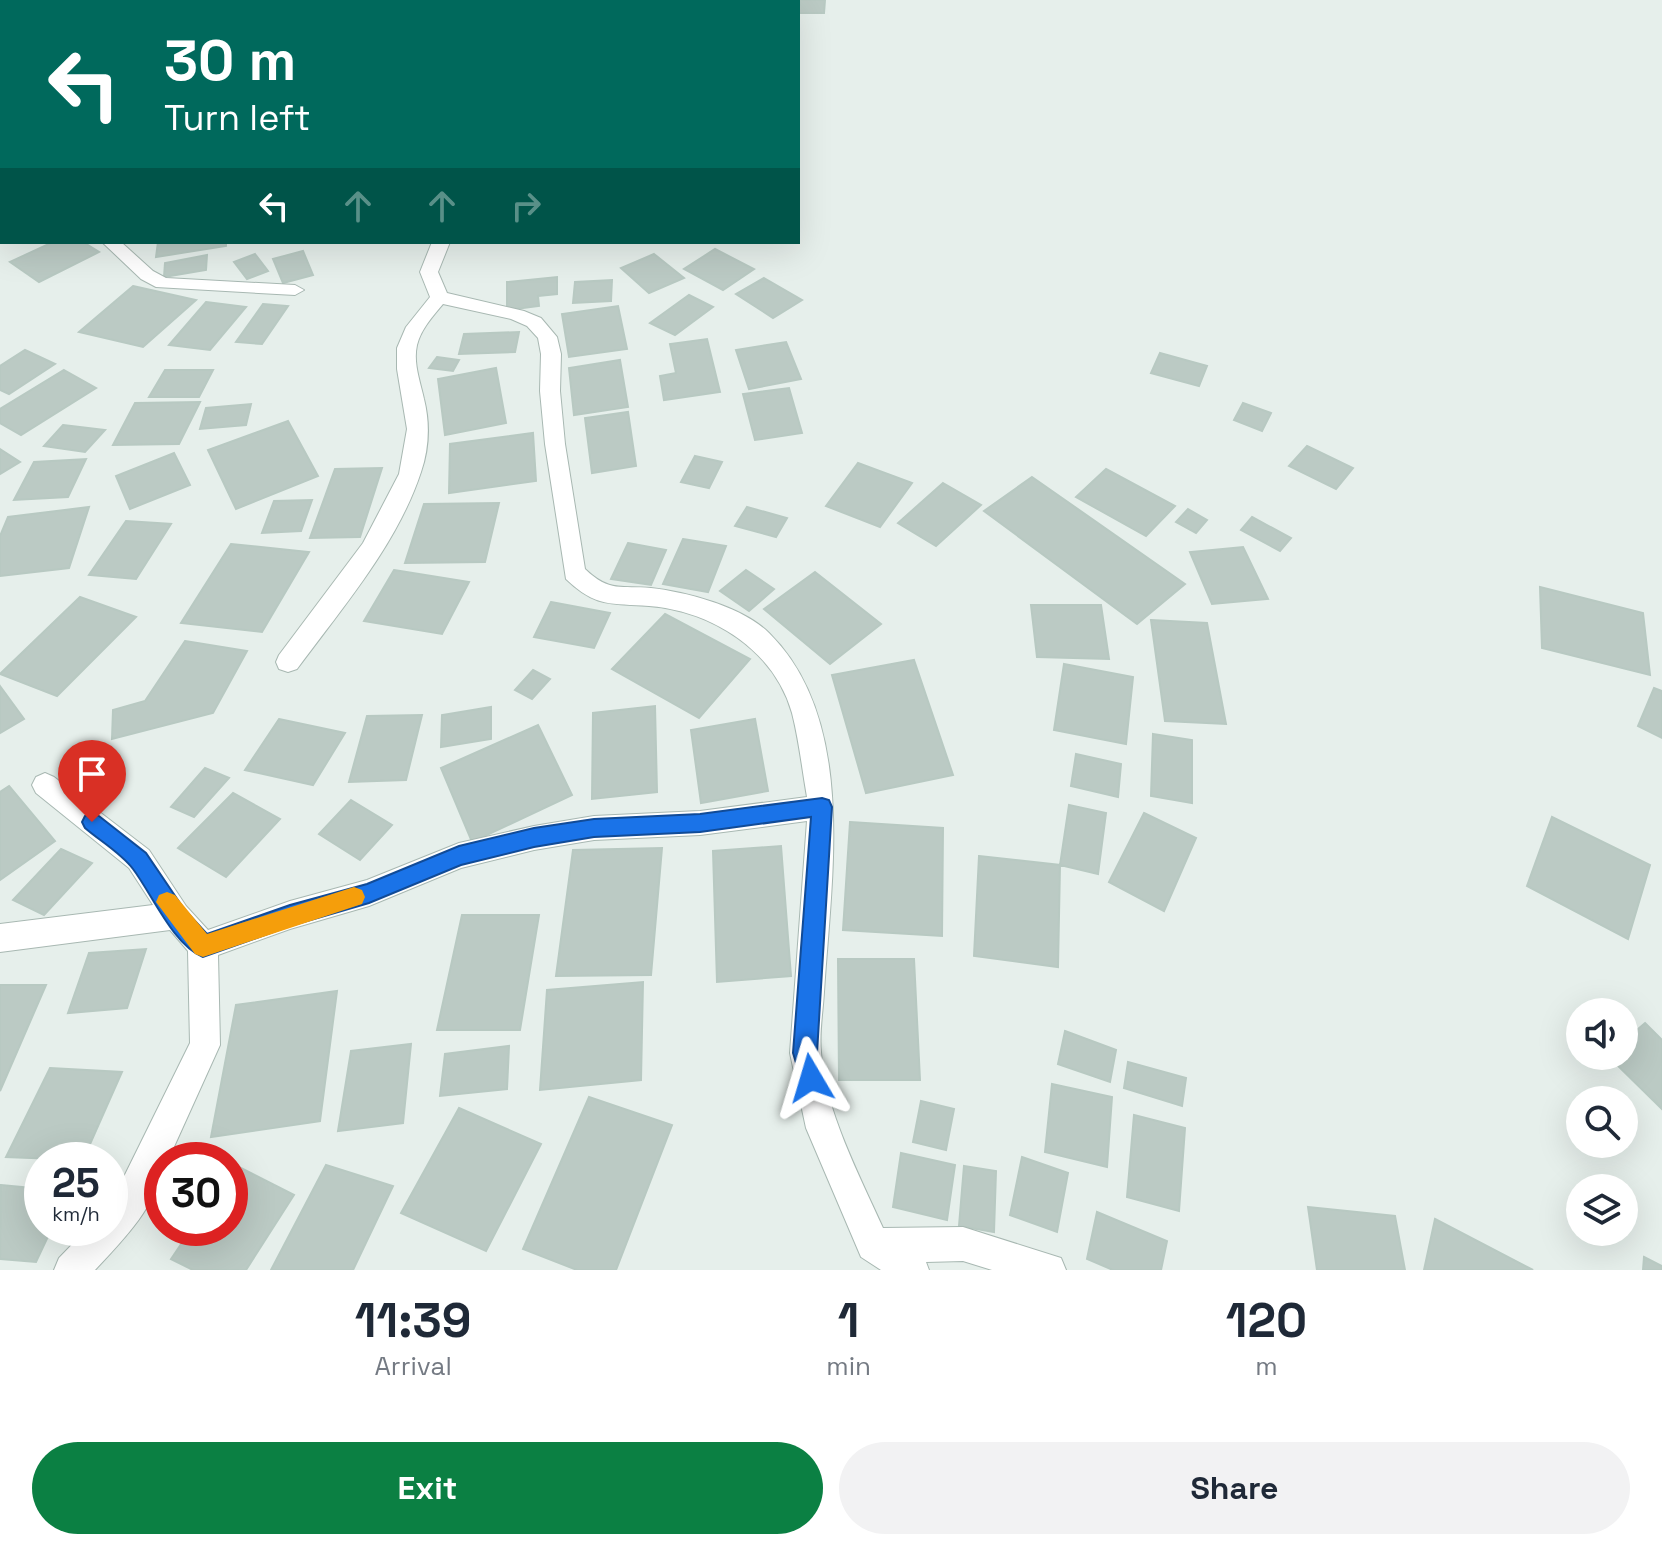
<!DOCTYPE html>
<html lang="en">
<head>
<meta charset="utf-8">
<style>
  body { margin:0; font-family:"Space Grotesk",sans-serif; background:#f2f2f3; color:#1f2937; height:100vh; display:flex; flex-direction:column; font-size:30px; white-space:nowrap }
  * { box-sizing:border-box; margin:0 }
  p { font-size:26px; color:#747a83 }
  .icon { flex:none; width:44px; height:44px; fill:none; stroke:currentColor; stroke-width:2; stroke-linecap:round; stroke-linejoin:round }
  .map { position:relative; height:1270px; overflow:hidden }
  .sheet { display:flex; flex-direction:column; background:#fff; flex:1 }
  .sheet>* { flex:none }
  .hud { position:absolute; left:0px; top:0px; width:800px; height:244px; box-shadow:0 8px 32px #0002; background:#00695c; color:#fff; overflow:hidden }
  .fabs { position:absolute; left:1566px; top:998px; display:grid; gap:16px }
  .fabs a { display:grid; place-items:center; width:72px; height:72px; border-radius:50%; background:#fff; box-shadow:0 8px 32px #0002; font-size:40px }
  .speed { position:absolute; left:24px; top:1142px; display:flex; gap:16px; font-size:40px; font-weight:700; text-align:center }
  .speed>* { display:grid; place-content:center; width:104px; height:104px; border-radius:50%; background:#fff; box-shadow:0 8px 32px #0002; line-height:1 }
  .speed small { font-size:20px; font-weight:400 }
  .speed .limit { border:12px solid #d22; background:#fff; color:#111 }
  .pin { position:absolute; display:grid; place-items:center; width:68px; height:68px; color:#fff; margin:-82px -34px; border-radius:50% 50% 50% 0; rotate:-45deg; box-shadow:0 0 8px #0007 }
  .pin .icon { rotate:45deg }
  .me { position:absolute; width:88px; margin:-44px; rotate:353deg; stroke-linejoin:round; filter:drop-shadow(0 0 6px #0008) }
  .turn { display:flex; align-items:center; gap:28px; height:168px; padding:0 32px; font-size:36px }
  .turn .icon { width:104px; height:104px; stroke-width:2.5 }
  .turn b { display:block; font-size:56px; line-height:68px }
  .lanes { display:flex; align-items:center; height:76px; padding:0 32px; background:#0003; justify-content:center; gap:40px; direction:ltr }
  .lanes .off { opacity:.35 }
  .eta { display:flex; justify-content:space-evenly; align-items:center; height:136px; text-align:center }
  .eta b { font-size:48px; font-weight:700; line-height:56px }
  .action { display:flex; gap:16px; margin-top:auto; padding:16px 32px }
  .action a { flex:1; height:92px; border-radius:48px; background:#0b8043; color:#fff; font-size:32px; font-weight:700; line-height:92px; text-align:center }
  .action a+a { background:#f2f2f3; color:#1f2937 }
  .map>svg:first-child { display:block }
  .building { fill:#bbcac4; stroke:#b8c9c2; stroke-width:2 }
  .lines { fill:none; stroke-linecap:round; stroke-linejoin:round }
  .street-casing { stroke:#a8b8b2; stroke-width:2 }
  .street { fill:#fff; fill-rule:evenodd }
  .route { fill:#1a73e8; stroke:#114b97; stroke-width:2 }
  .slow { fill:#f59e0b }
</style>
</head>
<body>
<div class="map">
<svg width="1662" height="1270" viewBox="0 0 1662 1270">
  <rect width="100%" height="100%" fill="#e6efeb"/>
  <!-- building -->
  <path class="building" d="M800 0H825L824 13H798Z
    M53 242H83L99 252 39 282 10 262Z
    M158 242H226V246L156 257Z
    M715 249 754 269 723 290 684 269Z
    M303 251 313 275 283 283 273 259Z
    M255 254 268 271 247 279 234 262Z
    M654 254 684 278 649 293 621 268Z
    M207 255 206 270 164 277 165 263Z
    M557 277V294L538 296 539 306 507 310V282Z
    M764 278 802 300 773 318 736 294Z
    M612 280 611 301 573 303 575 282Z
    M133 286 196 300 143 347 79 332Z
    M689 295 713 307 675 335 650 323Z
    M206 302 246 307 210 350 169 345Z
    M263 304 288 306 262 344 236 342Z
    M618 306 627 349 569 357 562 314Z
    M519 332 515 352 459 354 464 334Z
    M707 339 720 392 664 400 660 376 676 373 670 344Z
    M786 342 801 379 749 389 736 350Z
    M25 350 55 364 9 394 0 390V366Z
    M1160 353 1207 366 1199 386 1151 373Z
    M437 357 459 360 453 371 429 368Z
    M620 360 628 407 574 415 569 368Z
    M496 368 506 423 445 435 438 379Z
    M64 370 96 388 21 435 0 423V409Z
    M165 370H213L199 397H149Z
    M789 388 802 433 755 440 743 394Z
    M200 402 179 444 113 445 135 403Z
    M1243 403 1271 413 1262 431 1234 420Z
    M251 404 246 425 200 429 206 408Z
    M628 412 636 466 592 473 585 418Z
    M288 421 318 476 236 509 208 450Z
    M63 425 105 430 85 452 44 446Z
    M533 433 536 481 449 493 450 444Z
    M1307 446 1353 468 1336 489 1289 466Z
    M0 449 20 462 0 474Z
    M174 453 190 485 130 509 116 476Z
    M695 456 722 462 709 488 681 482Z
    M86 459 68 497 14 500 34 462Z
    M858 463 912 483 880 527 826 506Z
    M382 468 360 537 310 538 335 469Z
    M1106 469 1175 506 1146 536 1076 497Z
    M1032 477 1185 584 1137 624 984 511Z
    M943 483 981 505 936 546 898 523Z
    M312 500 301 531 262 533 274 501Z
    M499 503 485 562 405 563 424 504Z
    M89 507 69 568 0 576V536L8 517Z
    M747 507 787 518 776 537 735 526Z
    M1188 509 1207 520 1196 533 1176 522Z
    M1252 517 1291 538 1280 551 1241 530Z
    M126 521 171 524 136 579 89 575Z
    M683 539 726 546 708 592 663 584Z
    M628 543 666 550 651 585 611 579Z
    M231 544 309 552 262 632 181 623Z
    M1243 547 1268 599 1212 604 1190 552Z
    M394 570 469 582 442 634 364 621Z
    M746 570 774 589 749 611 720 591Z
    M815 572 881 624 830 664 764 609Z
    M1540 587 1643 613 1650 675 1542 648Z
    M80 597 136 617 57 696 0 674Z
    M551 602 610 613 594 648 534 637Z
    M1031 605H1101L1109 659 1037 657Z
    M665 614 750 659 699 718 612 669Z
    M1151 620 1207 623 1226 724 1165 721Z
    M185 641 247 651 213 713 112 739 113 710 145 701Z
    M914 660 953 775 866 793 832 675Z
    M1064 664 1133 677 1126 744 1054 730Z
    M533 670 550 679 532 699 515 690Z
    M0 686 24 719 0 733Z
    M1654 688 1662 691V738L1638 726Z
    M655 706 657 792 592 799 593 713Z
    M491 707V739L441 747 442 715Z
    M422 715 406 780 349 782 367 716Z
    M279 719 345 733 313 785 245 770Z
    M755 719 768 791 701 803 691 730Z
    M538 725 572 795 472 842 441 768Z
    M1153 734 1192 740V803L1151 796Z
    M1076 754 1121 764 1118 797 1071 786Z
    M205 768 229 778 194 817 171 807Z
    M9 786 55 841 0 880V792Z
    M233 793 280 819 226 877 178 848Z
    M351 800 392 825 360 860 319 834Z
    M1069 805 1106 813 1098 874 1060 865Z
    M1144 813 1196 838 1164 911 1109 882Z
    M1552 817 1650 865 1628 939 1527 886Z
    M850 822 943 828 942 936 843 930Z
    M781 846 791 976 717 982 713 851Z
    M662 848 651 975 556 976 573 850Z
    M61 849 92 863 44 915 13 900Z
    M979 856 1060 865 1058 967 974 956Z
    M462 915H539L520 1030H437Z
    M146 949 127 1008 68 1013 89 953Z
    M838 959H914L920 1080H839Z
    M643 982 641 1080 540 1090 547 990Z
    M0 985H46L0 1091Z
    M337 991 320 1121 211 1137 236 1005Z
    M1645 1023 1662 1040V1109L1608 1056H1624V1041Z
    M1065 1031 1116 1050 1110 1082 1058 1064Z
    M411 1044 403 1123 338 1131 351 1051Z
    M509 1046 507 1089 440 1096 445 1054Z
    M1128 1062 1186 1078 1182 1106 1124 1088Z
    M50 1068 122 1072 83 1160 6 1157Z
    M1052 1084 1112 1097 1107 1167 1045 1152Z
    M589 1097 672 1125 616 1270H577L523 1249Z
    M921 1101 954 1109 946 1150 913 1142Z
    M459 1108 541 1144 486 1251 401 1213Z
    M1134 1115 1185 1128 1179 1211 1127 1197Z
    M901 1153 955 1165 947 1220 893 1207Z
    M1022 1157 1068 1173 1057 1232 1010 1215Z
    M235 1165 294 1195 246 1270H193L171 1259 192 1228H230V1172Z
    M326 1165 393 1186 353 1270H271Z
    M964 1166 996 1171 994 1232 959 1226Z
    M1 1185 42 1189V1228H52L36 1262 0 1259Z
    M1308 1207 1395 1216 1405 1270H1317Z
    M1097 1212 1167 1241 1161 1270H1113L1087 1259Z
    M1435 1219 1533 1270H1424Z
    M1644 1257 1662 1266V1270H1643Z"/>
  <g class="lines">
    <!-- street casing -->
    <g class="street-casing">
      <path id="street" d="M22 0H36V2H22Z
        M493 0H508L510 2H495Z
        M0 208H2V219H0Z
        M102 242H121L153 271 166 278 295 285 304 290 295 295 156 287 141 279Z
        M432 242H450L438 272 447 293 524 311 541 318 557 337 561 354 560 391 565 444 585 569C610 593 621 585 651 588 687 592 743 607 769 633 858 721 831 879 824 992 823 1011 819 1032 821 1052 824 1108 860 1177 883 1228L963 1227 1061 1258 1066 1270H992L963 1261 926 1262 929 1270H881L861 1257 806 1128 790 1053 807 821 700 835 594 840 534 850 461 868 369 906 290 929 218 955 220 1045 168 1160H162C162 1202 122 1241 95 1270H54L59 1258 88 1228H110V1205L190 1043 188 951 170 930 0 952V924L153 905 129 868 36 793 32 785 36 777 45 773 54 777 149 850 186 906 208 930 290 901 367 880 459 843 534 826 594 816 700 811 807 797C802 769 799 740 792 713 774 650 712 611 649 606 611 603 596 608 566 579L545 444 540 391 541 354 538 338 527 326 511 319 443 304C433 316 421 329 417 345 413 363 420 381 424 399 430 423 429 449 421 472 397 545 342 608 297 669L288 672 279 669 276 662 279 655 363 543 399 474 407 429 397 369V348L406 327 430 297 420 272Z"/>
    </g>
    <!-- street -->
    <use href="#street" class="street"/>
  </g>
  <!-- route -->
  <path class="route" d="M822 798 829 800 832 807 817 1053 823 1078 819 1086 811 1090 803 1086 793 1053 811 817 700 832 594 837 534 847 461 865 369 903 290 926 203 957C173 945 152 894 133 869 121 853 100 841 85 828L82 822 85 816 92 813 99 816 146 853 184 909 207 934 290 905 367 884 459 846 534 828 594 819 700 814Z"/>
  <!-- slow -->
  <path class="slow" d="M354 887 362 890 365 897 362 904 203 957 195 954 156 902 159 895 167 892 175 895 207 934Z"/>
</svg>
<div class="fabs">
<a><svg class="icon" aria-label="sound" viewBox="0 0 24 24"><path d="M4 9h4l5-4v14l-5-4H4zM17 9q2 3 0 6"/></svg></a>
<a><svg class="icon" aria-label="search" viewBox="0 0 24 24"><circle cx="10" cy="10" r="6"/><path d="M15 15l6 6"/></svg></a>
<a><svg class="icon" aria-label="layers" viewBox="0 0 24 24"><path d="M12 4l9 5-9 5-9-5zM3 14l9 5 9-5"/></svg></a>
</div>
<div class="speed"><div>25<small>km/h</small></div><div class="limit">30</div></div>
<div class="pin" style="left:92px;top:822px;background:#d93025"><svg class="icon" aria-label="arrive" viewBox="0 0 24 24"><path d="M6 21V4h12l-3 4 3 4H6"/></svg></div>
<svg class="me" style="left:811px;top:1078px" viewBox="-20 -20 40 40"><path d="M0-17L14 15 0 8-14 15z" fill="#1a73e8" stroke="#fff" stroke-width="4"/></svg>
<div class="hud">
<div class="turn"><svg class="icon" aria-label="left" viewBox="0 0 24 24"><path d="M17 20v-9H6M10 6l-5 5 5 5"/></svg><div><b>30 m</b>Turn left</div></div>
<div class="lanes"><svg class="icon" aria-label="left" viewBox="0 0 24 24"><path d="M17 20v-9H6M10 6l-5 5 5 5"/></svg><svg class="icon off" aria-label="ahead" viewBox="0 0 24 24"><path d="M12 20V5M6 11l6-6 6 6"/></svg><svg class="icon off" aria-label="ahead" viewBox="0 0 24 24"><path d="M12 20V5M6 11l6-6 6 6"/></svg><svg class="icon off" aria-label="right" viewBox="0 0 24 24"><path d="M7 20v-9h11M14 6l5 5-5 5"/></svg></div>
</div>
</div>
<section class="sheet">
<div class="eta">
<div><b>11:39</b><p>Arrival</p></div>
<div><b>1</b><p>min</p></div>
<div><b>120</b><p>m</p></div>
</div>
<div class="action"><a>Exit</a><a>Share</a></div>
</section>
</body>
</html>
